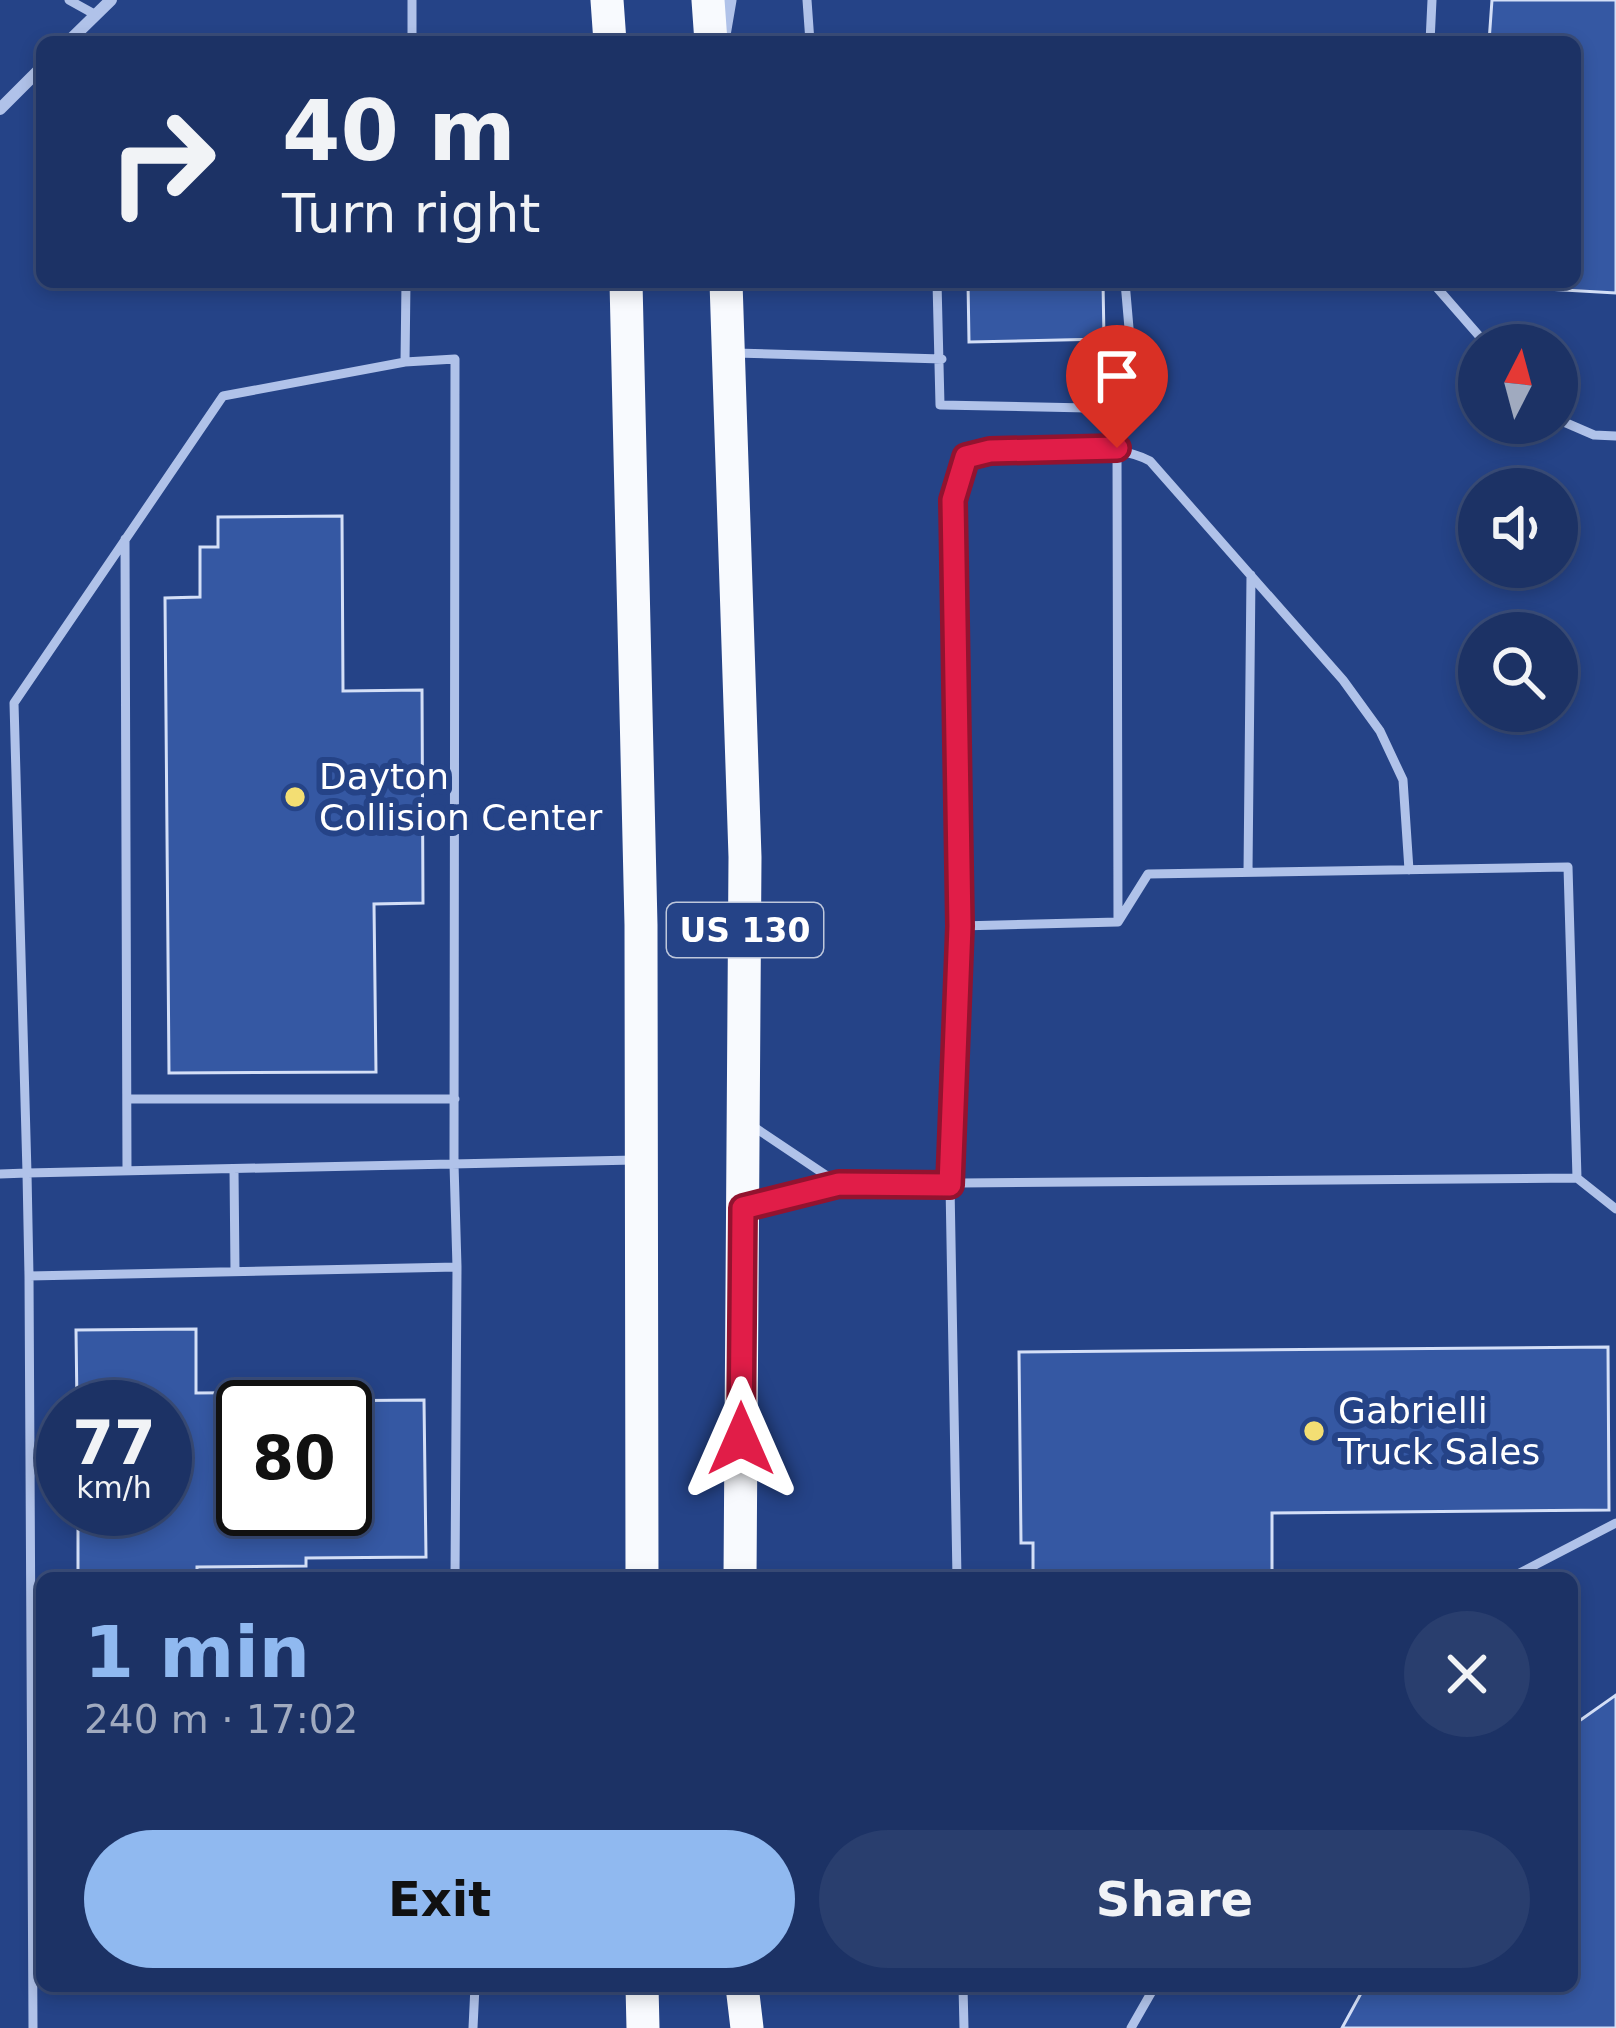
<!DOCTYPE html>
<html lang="en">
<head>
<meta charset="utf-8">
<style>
  body { margin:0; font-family:"DejaVu Sans",sans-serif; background:#293e6e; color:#f1f3f6; height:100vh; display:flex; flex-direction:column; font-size:45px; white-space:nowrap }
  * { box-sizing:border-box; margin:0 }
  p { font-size:39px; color:#a0aabf }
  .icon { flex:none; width:66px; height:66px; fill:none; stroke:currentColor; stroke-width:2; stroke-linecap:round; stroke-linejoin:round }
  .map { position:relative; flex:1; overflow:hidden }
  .panel { position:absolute; left:36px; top:1572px; width:1542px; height:420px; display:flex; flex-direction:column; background:#1c3265; border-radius:18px; box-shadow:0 6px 18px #0003,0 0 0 3px #3a4d79 }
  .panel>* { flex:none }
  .banner { position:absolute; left:36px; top:36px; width:1545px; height:252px; border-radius:18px; box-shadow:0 6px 18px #0003,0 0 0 3px #3a4d79; background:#1c3265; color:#f1f3f6; overflow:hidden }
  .needle { width:78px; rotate:6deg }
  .controls { position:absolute; left:1458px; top:324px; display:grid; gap:24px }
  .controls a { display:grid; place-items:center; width:120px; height:120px; border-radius:50%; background:#1c3265; box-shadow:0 6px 18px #0003,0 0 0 3px #3a4d79; font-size:60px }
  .speed { position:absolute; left:36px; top:1380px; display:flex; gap:24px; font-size:60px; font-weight:700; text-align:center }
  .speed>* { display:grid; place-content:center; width:156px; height:156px; border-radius:50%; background:#1c3265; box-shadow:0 6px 18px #0003,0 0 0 3px #3a4d79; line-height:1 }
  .speed small { font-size:30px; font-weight:400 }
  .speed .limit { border:6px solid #111; border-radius:18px; background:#fff; color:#111 }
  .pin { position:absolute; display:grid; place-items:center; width:102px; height:102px; color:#fff; margin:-123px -51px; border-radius:50% 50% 50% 0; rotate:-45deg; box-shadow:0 0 12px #0007 }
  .pin .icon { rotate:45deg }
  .me { position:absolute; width:132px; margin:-66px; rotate:0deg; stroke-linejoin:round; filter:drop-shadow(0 0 9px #0008) }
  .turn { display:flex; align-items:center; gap:42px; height:252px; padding:0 48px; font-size:54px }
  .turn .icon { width:156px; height:156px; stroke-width:2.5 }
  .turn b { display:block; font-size:84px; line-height:102px }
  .round { display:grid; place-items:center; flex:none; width:126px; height:126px; border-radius:63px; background:#293e6e }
  .head { display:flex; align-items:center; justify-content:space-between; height:204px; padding:0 48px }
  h1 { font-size:72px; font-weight:600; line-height:90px; color:#90b9f0 }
  .primary-button { display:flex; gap:24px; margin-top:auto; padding:24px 48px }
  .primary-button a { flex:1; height:138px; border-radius:72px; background:#90b9f0; color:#111; font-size:48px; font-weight:600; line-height:138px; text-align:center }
  .primary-button a+a { background:#293e6e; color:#f1f3f6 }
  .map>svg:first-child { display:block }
  .building { fill:#3558a3; stroke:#d4dff7; stroke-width:3; fill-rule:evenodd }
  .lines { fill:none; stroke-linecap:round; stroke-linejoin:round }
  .service { stroke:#b0c2e9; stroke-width:9 }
  .minor { stroke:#b0c2e9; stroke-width:12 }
  .tertiary { stroke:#b0c2e9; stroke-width:21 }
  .trunk { stroke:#f8fafe; stroke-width:33 }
  .route-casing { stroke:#92132f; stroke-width:30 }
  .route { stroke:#e11d48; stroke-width:21 }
  .poi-dot { fill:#f3de73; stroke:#254387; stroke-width:4.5 }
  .labels { text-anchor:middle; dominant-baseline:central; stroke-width:12; stroke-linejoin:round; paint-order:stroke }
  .shield { fill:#254387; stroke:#bec7db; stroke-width:3 }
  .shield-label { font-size:33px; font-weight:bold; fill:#fff }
  .poi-label { font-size:36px; fill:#fff; stroke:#254387; text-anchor:start }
</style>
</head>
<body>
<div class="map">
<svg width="1616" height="2028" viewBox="0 0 1616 2028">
  <rect width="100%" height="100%" fill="#254387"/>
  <!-- building -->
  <path class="building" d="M1492 0H1616V293L1475 285 1575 282V42H1489Z
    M968 282H1103L1104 339 969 342Z
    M342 516 343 691 422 690 423 903 374 904 376 1072 169 1073 165 598 200 597V547H218V517Z
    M196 1329V1393L304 1392V1401L424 1400 426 1557 306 1558V1566L197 1567V1578H78V1509H165V1407H77L76 1330ZM243 1407H345V1509H243Z
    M1608 1347 1609 1510 1272 1513V1578H1033V1543H1021L1019 1352Z
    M1616 1695V2028H1342L1365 1986H1572V1726Z"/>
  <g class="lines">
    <!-- service -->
    <path class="service" d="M69 0 96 15
      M807 0 810 42
      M412 42V0
      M1430 42 1432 0
      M937 282 940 405 1136 409 1125 282
      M1432 282 1487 345
      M735 353 942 359
      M405 362 406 282
      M1557 419 1594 435 1616 436
      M1117 448 1118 922
      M125 539 127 1171
      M1248 872 1251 575
      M960 926 953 500 966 457C1012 446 1108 439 1150 461L1343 680 1380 731 1403 780 1409 870
      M127 1099H455
      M754 1127 839 1184
      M234 1169 235 1271
      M0 1174 27 1173 14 703 223 396 405 362 455 359 454 1164 457 1267 29 1276 27 1173 635 1160
      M751 1206 847 1184 1577 1178
      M29 1276 33 2028
      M455 1578 457 1267
      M957 1578 950 1185 960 926 1118 922 1148 874 1568 867 1577 1178 1616 1209
      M1510 1578 1616 1523
      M963 1986 964 2028
      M473 2028 475 1986
      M1131 2028 1155 1986"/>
    <!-- minor -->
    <path class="minor" d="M68 42 111 0
      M0 109 42 67"/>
    <!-- tertiary -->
    <path class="tertiary" d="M720 35 726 0"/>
    <!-- trunk -->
    <path class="trunk" d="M607 0 610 42
      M708 0 711 42
      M626 282 641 925 642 1578
      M726 282 745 857 740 1578
      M642 1986 643 2028
      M742 1986 747 2028"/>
  </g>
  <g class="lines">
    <!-- route casing -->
    <g class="route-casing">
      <path id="route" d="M741 1439 743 1208 839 1184 950 1185 960 926 953 500 966 457 990 451 1117 448"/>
    </g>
    <!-- route -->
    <use href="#route" class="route"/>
  </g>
  <!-- markers -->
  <g class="poi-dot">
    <circle cx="295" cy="797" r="12"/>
    <circle cx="1314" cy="1431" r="12"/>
  </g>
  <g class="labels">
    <!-- shield labels -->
    <rect class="shield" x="667" y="903" width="156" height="54" rx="9"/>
    <g class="shield-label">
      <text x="745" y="930">US 130</text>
    </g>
    <!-- poi labels -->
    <g class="poi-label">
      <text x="319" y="776">Dayton<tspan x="319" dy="41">Collision Center</tspan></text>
      <text x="1338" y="1410">Gabrielli<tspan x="1338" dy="41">Truck Sales</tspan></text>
    </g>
  </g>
</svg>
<div class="controls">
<a><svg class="needle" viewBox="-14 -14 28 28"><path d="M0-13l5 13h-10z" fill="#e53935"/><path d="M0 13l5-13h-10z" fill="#a0aabf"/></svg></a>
<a><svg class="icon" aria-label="sound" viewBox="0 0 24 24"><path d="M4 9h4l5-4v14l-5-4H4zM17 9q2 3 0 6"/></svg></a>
<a><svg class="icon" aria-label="search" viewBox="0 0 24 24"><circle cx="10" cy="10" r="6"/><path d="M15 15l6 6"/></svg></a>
</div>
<div class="speed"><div>77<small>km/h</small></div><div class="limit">80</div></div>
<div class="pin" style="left:1117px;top:448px;background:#d93025"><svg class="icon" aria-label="arrive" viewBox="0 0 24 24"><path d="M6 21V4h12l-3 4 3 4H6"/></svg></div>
<svg class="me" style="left:741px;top:1439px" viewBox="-20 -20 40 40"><path d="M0-17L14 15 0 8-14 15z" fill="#e11d48" stroke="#fff" stroke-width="4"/></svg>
<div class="banner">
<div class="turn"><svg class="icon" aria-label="right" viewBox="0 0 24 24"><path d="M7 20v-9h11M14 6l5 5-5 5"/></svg><div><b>40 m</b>Turn right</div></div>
</div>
<section class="panel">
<div class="head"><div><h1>1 min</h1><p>240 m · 17:02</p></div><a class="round"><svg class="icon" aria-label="close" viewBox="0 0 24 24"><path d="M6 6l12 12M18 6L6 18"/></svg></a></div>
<div class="primary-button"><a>Exit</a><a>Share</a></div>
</section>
</div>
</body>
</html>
